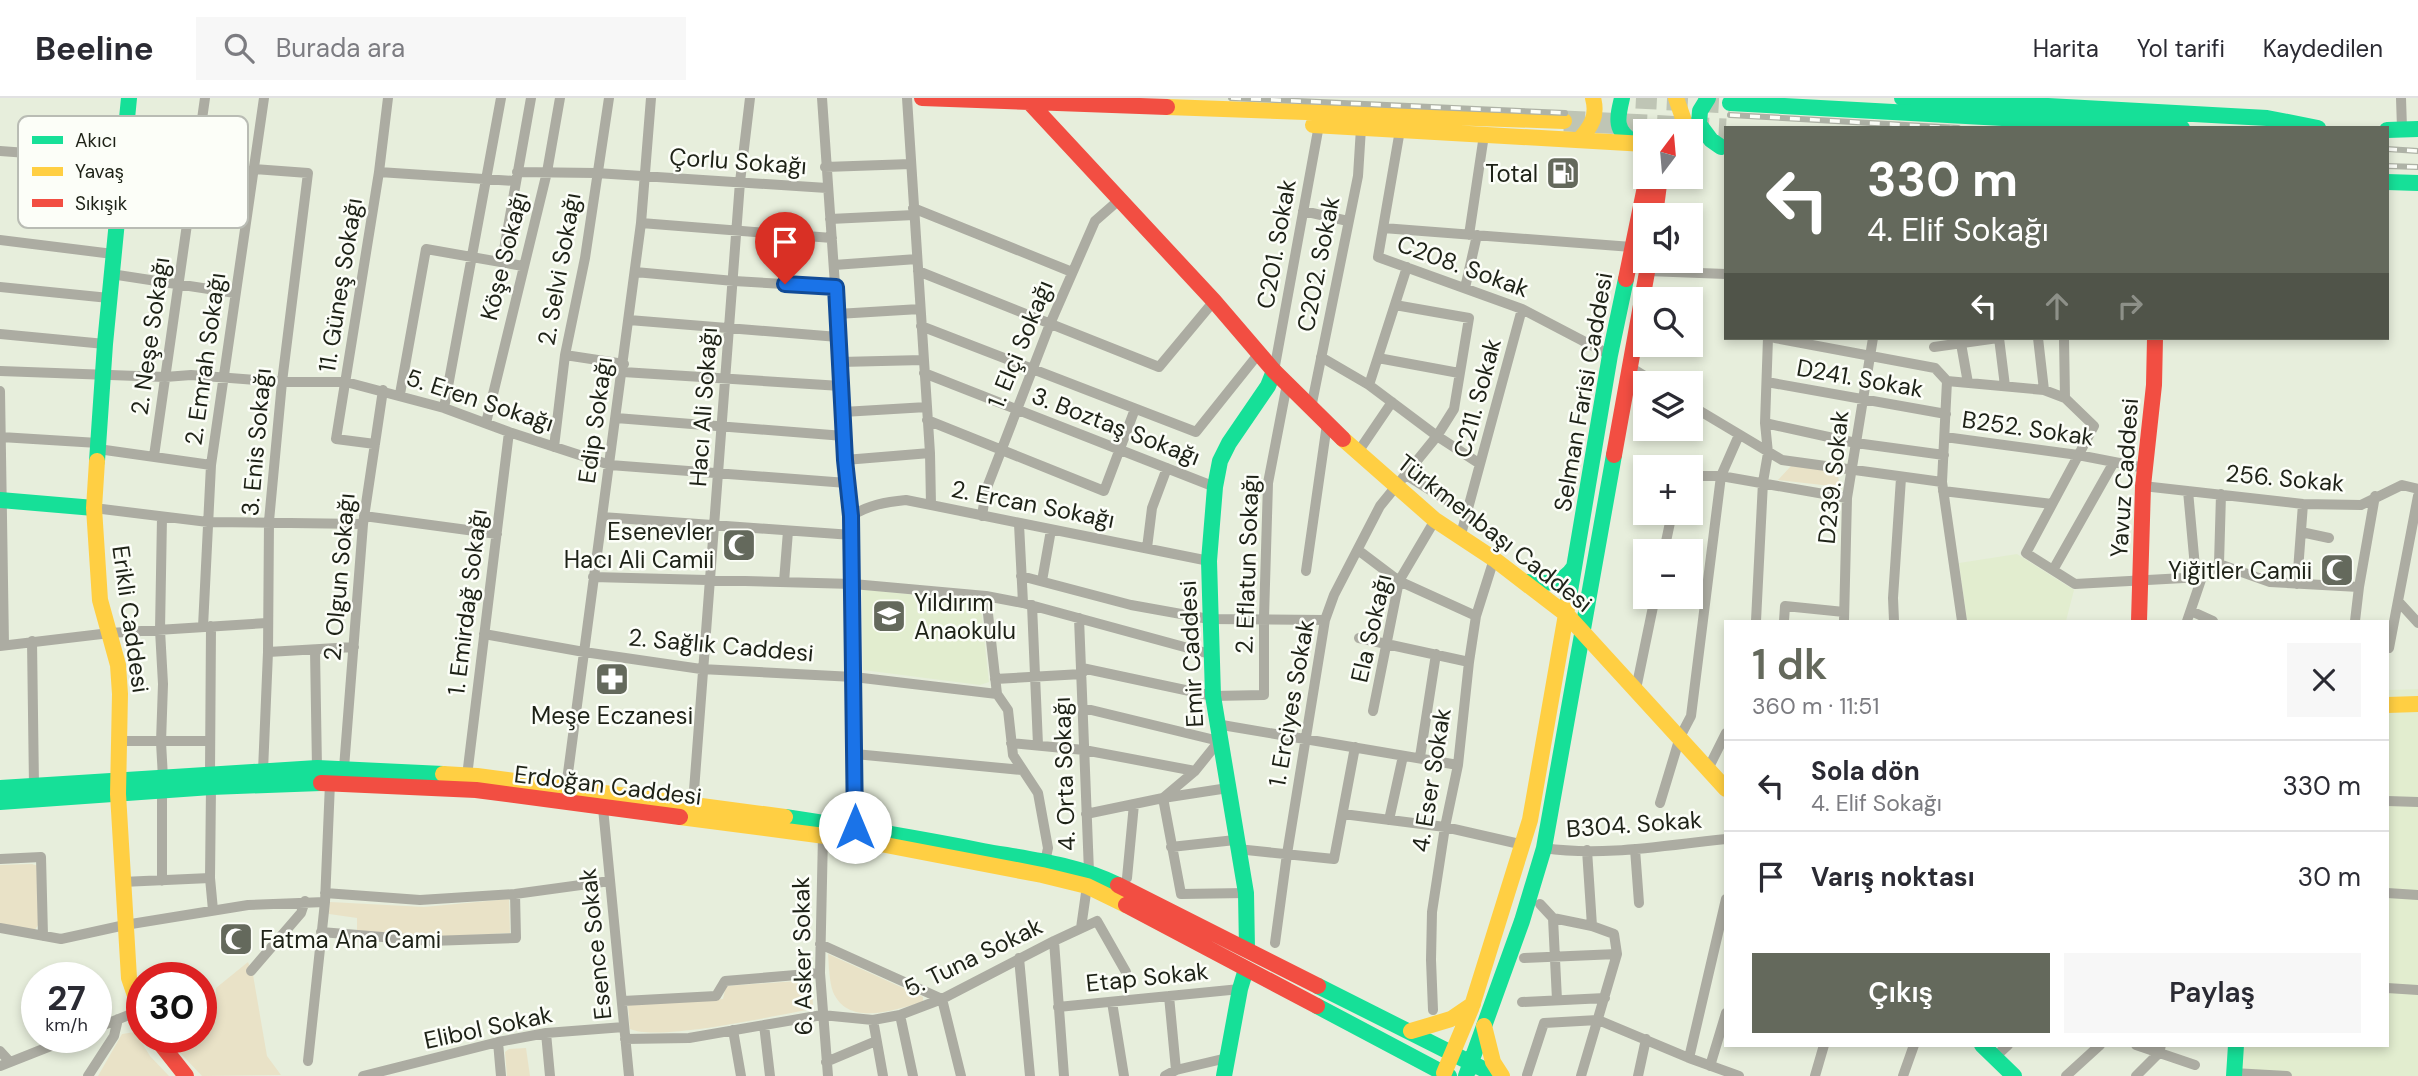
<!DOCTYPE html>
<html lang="tr">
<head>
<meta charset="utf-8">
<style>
  body { margin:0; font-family:"DM Sans",sans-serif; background:#f7f7f7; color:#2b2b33; height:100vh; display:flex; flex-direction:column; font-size:26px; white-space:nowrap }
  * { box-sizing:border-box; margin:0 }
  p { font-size:23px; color:#7c7c81 }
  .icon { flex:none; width:38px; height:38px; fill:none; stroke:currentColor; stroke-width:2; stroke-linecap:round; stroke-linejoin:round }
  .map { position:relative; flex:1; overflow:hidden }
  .sheet { position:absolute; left:1724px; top:522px; width:665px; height:427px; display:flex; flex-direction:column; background:#fff; border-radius:0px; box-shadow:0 4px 10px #0003 }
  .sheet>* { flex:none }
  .banner { position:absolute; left:1724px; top:28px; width:665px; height:214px; border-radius:0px; box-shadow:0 4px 10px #0003; background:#64695c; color:#fff; overflow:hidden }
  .needle { width:46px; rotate:16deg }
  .fabs { position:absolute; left:1633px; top:21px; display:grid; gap:14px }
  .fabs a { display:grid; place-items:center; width:70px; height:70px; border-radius:0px; background:#fff; box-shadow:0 4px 10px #0003; font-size:35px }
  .speed { position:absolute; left:21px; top:864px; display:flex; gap:14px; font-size:35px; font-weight:700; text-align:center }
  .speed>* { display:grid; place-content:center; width:91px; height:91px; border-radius:50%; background:#fff; box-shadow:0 4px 10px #0003; line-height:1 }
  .speed small { font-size:18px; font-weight:400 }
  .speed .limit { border:10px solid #d22; background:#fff; color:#111 }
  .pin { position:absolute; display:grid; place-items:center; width:60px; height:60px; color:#fff; margin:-72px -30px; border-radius:50% 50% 50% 0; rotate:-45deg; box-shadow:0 0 7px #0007 }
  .pin .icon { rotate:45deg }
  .me { position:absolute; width:77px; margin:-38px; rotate:0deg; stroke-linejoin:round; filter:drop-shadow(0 0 5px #0008) }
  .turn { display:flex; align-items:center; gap:24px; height:147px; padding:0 28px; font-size:32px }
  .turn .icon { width:91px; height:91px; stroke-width:2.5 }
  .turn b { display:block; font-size:49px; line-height:60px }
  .lanes { display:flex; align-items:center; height:66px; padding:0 28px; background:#0003; justify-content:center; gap:35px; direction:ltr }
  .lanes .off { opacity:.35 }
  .round { display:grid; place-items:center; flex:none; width:74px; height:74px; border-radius:0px; background:#f7f7f7 }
  .head { display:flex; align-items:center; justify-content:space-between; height:119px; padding:0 28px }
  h1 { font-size:42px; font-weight:600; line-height:52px; color:#64695c }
  .action { display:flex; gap:14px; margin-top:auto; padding:14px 28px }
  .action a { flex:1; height:80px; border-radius:0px; background:#64695c; color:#fff; font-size:28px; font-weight:600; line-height:80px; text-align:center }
  .action a+a { background:#f7f7f7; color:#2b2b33 }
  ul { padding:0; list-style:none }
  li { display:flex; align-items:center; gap:21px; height:91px; padding:0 28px; border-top:2px solid #e1e1e2 }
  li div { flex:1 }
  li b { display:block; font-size:26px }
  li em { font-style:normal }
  header { display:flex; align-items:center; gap:42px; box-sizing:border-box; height:98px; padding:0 35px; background:#fff; border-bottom:2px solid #e1e1e2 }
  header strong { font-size:33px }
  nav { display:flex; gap:38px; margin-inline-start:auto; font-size:24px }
  .search { width:490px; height:63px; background:#f7f7f7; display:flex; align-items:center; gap:18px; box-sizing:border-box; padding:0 24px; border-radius:0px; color:#7c7c81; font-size:26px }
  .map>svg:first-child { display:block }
  .built { fill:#e2edcf }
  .green { fill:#e9e2c7 }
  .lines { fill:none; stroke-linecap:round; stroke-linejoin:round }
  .highway-tunnel { stroke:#bfc5b5; stroke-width:21; stroke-dasharray:21 10; stroke-linecap:butt }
  .street { stroke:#acaca2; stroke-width:10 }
  .fast { stroke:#16e098; stroke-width:16 }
  .slow { stroke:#ffcf43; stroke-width:16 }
  .jam { stroke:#f24e42; stroke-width:16 }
  .rail-casing { stroke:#aeb2a6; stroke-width:6 }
  .rail { stroke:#fcfef8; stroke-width:3.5; stroke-dasharray:10; stroke-linecap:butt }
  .route-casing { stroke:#114b97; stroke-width:18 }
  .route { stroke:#1a73e8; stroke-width:12 }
  .labels { text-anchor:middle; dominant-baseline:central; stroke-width:5; stroke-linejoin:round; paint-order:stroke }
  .street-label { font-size:24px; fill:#1e2217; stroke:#fcfef8 }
  .poi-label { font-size:24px; fill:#1e2217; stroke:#fcfef8; text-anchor:end }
  .key { fill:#fcfef8; stroke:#b9bcb4; stroke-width:2 }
  .key-label { font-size:19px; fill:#1e2217 }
</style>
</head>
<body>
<header>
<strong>Beeline</strong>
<div class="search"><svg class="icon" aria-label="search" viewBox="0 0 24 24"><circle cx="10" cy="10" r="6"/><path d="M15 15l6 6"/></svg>Burada ara</div>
<nav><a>Harita</a><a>Yol tarifi</a><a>Kaydedilen</a></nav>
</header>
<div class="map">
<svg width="2418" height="978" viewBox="0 0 2418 978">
  <rect width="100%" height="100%" fill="#e7eedc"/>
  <!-- built -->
  <path class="built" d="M2017 456 2074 492 2066 523H1967L1959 465Z
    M862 491 980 504 989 584 980 587 863 572Z
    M2418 591V978H2230L2231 947H2387V592Z"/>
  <!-- green -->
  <path class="green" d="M1791 368 1837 373 1840 389 1778 382Z
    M32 766 38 768 39 826 34 833 0 826V767Z
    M509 801 510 835 429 839 357 833V820L329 816 330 804 424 809Z
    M828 856 923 899V904C896 911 849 930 833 894 829 882 829 868 828 856Z
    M248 864 253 877 267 958 281 977 202 978 166 940H201V917L216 909V890Z
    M812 882 813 911C776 917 659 944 630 931L628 907 723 901 726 888Z
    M135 934 150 958 169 978H98L122 936Z
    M526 950 530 978H507L505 954 509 951Z"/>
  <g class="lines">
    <!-- highway-tunnel -->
    <path class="highway-tunnel" d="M1636 0 1730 5
      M1564 23 1726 31"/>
    <!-- street -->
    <path class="street" d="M822 0 851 418 855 729
      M907 0 930 355 931 407
      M2401 0 2402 30
      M1400 32 1378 159 1522 211 1610 257
      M0 53 122 62 194 73
      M825 69 911 66
      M253 71 308 75 282 284 269 423 268 554 263 673
      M379 74 515 83
      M517 74 596 75 827 90
      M913 110 1072 174
      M1303 113 1348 123
      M830 121 914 117
      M641 125 832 140
      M1383 130 1632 149
      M1469 137 1484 37
      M0 142 113 156
      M502 163 531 0
      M834 167 917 161
      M918 173 1159 269 1214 203
      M1647 173 1726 176
      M635 174 734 183 836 189
      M111 176 235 195
      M0 189 109 200
      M1465 190 1477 137
      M837 216 920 211
      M629 222 838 239
      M921 228 1196 334 1260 254
      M0 236 105 246
      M1775 240 1935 270 1947 283
      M1960 240 1968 285
      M1999 240 2005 288
      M2038 240 2044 292
      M2064 240 2065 300 2094 328 2026 455 2075 486 2202 479
      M1934 249 1998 240
      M565 257 624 266
      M1321 259 1369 287 1437 338 1480 366
      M1378 260 1459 275
      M840 264 923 262
      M1630 269 1656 285
      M0 273 165 279 191 277 282 284H346L444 310 509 334 610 367 847 385
      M1274 273 1319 27
      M623 274 841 288
      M924 275 1215 389
      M1947 283 1942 384 1962 523
      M1947 283 2044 292 2065 300
      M1767 284 1946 316
      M1369 287 1407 169
      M0 293 4 547
      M400 296 426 151 523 168
      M1690 307 1782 362 1942 384
      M444 310 501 0
      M1311 310 1358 78 1361 30
      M843 314 927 309
      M616 320 844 338
      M927 322 1104 393 1135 311
      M486 325 547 74 560 0
      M1765 325 1856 345 1944 357
      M1 339 98 345
      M1945 339 2078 357 2145 370
      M375 346 336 341 379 74 388 0
      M554 349 565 257 585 160 609 0
      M98 351 211 367
      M1358 354 1392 304
      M154 358 205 0
      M845 362 930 355
      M1406 377 1467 415
      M1690 378H1721L1847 400
      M2143 388 2303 406 2361 407 2402 387 2418 391
      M1943 393 2052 406
      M2188 393 2195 469 2202 479
      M94 410 208 424 363 426
      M364 418 497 436
      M851 418C869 407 885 404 906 402L1209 463
      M982 418 986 392 1050 226 1095 123 1119 102
      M162 419 160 532 163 586 161 644 163 680
      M602 419 852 437
      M1019 426 1023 505
      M2301 434 2329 440
      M1460 440 1522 211
      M1147 450 1152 410 1167 370
      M1358 452 1399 483 1476 518
      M1664 453 1672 415
      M2219 466 2270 484 2359 489
      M2053 472 2114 364
      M1306 473 1327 326
      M1021 478 1131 507 1209 521 1325 522
      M593 479 853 486 986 498 1023 505 1210 556
      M1042 483 1051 432
      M784 484 788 433
      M2297 486 2303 406
      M986 498 997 596 1008 612 1013 657 1038 695 1048 750 1045 764
      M2398 503 2418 525
      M1032 507 1038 647
      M2191 513 2213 523
      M1079 520 1089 774 1081 830
      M1756 523 1763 384 1768 355 1765 325 1768 240
      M1784 523 1785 508 1844 514
      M1844 523 1847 400 1873 240
      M1894 523 1893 500 1901 380
      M2187 523 2202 479 2219 466 2221 396
      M2355 523 2359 489 2375 398
      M203 529 211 367 264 0
      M484 536 584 554 701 571 854 579 997 596
      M1359 540 1469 564
      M32 543 34 688
      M0 548 110 535 267 525
      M2389 550 2418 398
      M315 552 317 670
      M268 554 354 549
      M1082 570 1213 598 1264 597V520L1268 385 1287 286
      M995 581 1082 576
      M1636 591 1655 499
      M1083 610 1219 643 1195 673 1163 700 1181 796 1246 795
      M1373 613 1399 483 1435 422
      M1216 626 1458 667
      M120 643H210
      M1011 645 1084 652 1195 673
      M855 656 1022 672
      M1420 659 1436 556
      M344 670 363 426 383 292
      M1708 671 1726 635
      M210 675 211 528
      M467 678 509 334
      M211 689 210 780 213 812
      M566 690 641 125 651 0
      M162 692V783
      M2387 703 2418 704
      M1660 705 1680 639 1691 618 1721 378 1739 337
      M693 706 740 84 750 0
      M603 710 629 978
      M1086 716 1163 700 1228 690
      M1343 716 1445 729 1524 747
      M1389 722 1403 658
      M823 737 820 875 828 978
      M1171 749 1235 742
      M1544 750C1604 759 1666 747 1726 741
      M1237 751 1334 761 1355 649
      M1635 751 1639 805
      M1587 752 1592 828
      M0 761 41 759 43 838
      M1127 780 1134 706
      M122 784 210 780
      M325 795 420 802 515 796 610 783
      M2387 795 2418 797
      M1540 806 1553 820 1557 902
      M1553 820 1592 828 1614 836 1617 856 1581 978
      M0 830 61 841 125 827 248 807 325 804
      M321 834 431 843 516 840 515 796
      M1054 843 1064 978
      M1275 845 1287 756 1325 522 1334 497 1380 408 1437 338 1454 311 1469 220 1395 207
      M820 846 942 901 961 978
      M1019 860 1030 978
      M1524 860 1617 856
      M251 873 301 815 305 803
      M2387 890 2418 892
      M1169 898 1176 972
      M623 903 716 898 725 883 820 875
      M1112 904 1124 978
      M1522 904 1605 900
      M1058 909 1240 891
      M1433 912 1431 862 1432 814 1445 729 1458 667 1469 564 1476 518 1494 461
      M900 917 913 978
      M873 922 883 978
      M764 927 770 978
      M96 930 139 913
      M733 932 741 978
      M546 935 550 978
      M625 941 689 940 822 917 873 922 900 917 942 901 1054 843 1097 823 1126 874
      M498 944 501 978
      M2136 947 2195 967
      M0 953 10 964
      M1995 959 2008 947
      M1689 960 1726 801
      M308 963 325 804 330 685
      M826 964 876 943
      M0 968 71 940
      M1710 968 1726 915
      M2233 975 2287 978
      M1527 977 1544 925 1598 922 1689 960 1739 978
      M88 978 114 938 118 921
      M363 978 498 944 546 935 624 929
      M1165 978 1176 972 1227 960
      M1638 978 1646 941
      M1815 978 1824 947
      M1903 978 1914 947
      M2066 978 2100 947
      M2136 978 2159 955 2161 947"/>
    <!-- fast -->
    <path class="fast" d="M1622 0C1617 21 1614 33 1635 45
      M1708 0 1700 13 1699 26 1711 42 1721 49
      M1902 0 2267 20 2318 30
      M1730 5 2182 30
      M2387 32 2418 31
      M2387 84 2418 85
      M97 363 105 246 129 0
      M0 402 94 410
      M1527 484C1547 486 1562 487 1574 469
      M1568 505 1610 257 1626 181
      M0 690 317 670 443 676
      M0 704 211 689 321 685
      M785 719C851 729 917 740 983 753 1028 761 1076 766 1118 787
      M1247 851 1246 795 1213 598 1209 463 1215 389 1220 363 1229 345 1268 288 1274 273
      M1318 888 1497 978
      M1317 908 1449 978
      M1982 947 2014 978
      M1224 978 1240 891 1246 871
      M1466 978 1522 823 1544 750 1614 357
      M2234 978 2236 947"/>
    <!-- slow -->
    <path class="slow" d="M1676 0 1683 20 1679 33
      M1167 9 1564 23
      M1313 27 1645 46
      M1579 42C1591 29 1598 18 1593 0
      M1343 341 1435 422 1494 461 1567 517 1726 691
      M97 363 94 410 100 502 118 567 120 596 118 696 129 880 142 918
      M2387 607 2418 606
      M443 676 477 678 785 719
      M680 719 870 744 1042 777 1087 788 1126 807
      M1484 928 1493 964 1502 978
      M1411 933 1451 921 1473 906
      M1444 975 1471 911 1530 722 1568 505"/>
    <!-- jam -->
    <path class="jam" d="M922 0 1167 9
      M1030 5 1214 203 1274 273 1343 341
      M1655 117 1660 79
      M1626 181 1647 79
      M1614 357 1649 163
      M2139 523 2143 388 2154 287 2155 240
      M321 685 476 692 680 719
      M1118 787 1318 888
      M1126 807 1317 908
      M156 940 186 978"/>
    <!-- rail casing -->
    <g class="rail-casing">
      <path id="rail" d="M1231 0 1565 15
        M1730 17 1958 30
        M2387 51 2418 53
        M2387 68 2418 69"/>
    </g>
    <!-- rail -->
    <use href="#rail" class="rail"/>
  </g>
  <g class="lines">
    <!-- route casing -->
    <g class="route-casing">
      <path id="route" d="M785 186 836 189 845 362 851 418 855 729"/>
    </g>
    <!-- route -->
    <use href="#route" class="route"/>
  </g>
  <!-- icons -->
  <defs>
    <g id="fuel-square" transform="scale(1.75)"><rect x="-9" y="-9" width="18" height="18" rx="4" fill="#64695c" stroke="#fcfef8"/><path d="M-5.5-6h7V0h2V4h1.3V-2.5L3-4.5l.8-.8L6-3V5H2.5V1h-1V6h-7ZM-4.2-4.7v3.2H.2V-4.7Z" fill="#fff"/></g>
    <g id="mosque-square" transform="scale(1.75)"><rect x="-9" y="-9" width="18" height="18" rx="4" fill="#64695c" stroke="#fcfef8"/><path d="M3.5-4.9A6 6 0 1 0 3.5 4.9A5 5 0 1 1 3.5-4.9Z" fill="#fff"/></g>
    <g id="school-square" transform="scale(1.75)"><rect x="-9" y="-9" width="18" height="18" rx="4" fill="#64695c" stroke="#fcfef8"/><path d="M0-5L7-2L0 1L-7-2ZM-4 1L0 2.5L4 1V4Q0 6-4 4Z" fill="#fff"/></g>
    <g id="pharmacy-square" transform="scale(1.75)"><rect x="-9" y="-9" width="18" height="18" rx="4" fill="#64695c" stroke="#fcfef8"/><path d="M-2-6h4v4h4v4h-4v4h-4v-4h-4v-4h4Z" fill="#fff"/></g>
  </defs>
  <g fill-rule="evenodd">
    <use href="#fuel-square" x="1563" y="75"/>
    <use href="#mosque-square" x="739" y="447"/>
    <use href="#mosque-square" x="2337" y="472"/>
    <use href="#school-square" x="889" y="518"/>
    <use href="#pharmacy-square" x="612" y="581"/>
    <use href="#mosque-square" x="236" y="841"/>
  </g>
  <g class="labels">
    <!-- street labels -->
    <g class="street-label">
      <text transform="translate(738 63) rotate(4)">Çorlu Sokağı</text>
      <text transform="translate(1276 146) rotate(-80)">C201. Sokak</text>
      <text transform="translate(504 158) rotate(-76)">Köşe Sokağı</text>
      <text transform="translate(1318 166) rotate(-79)">C202. Sokak</text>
      <text transform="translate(1463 168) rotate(20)">C208. Sokak</text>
      <text transform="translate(559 171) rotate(-80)">2. Selvi Sokağı</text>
      <text transform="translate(340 187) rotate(-81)">11. Güneş Sokağı</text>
      <text transform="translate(150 238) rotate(-82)">2. Neşe Sokağı</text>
      <text transform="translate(1020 246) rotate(-68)">1. Elçi Sokağı</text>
      <text transform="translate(205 261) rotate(-82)">2. Emrah Sokağı</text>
      <text transform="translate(1860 280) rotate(10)">D241. Sokak</text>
      <text transform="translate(1583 294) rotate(-80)">Selman Farisi Caddesi</text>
      <text transform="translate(1477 300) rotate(-75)">C211. Sokak</text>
      <text transform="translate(480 302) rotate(18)">5. Eren Sokağı</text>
      <text transform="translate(703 309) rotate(-86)">Hacı Ali Sokağı</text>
      <text transform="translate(595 322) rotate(-82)">Edip Sokağı</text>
      <text transform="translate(1116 328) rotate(21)">3. Boztaş Sokağı</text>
      <text transform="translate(2028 330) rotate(8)">B252. Sokak</text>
      <text transform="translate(256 344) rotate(-85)">3. Enis Sokağı</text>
      <text transform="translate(1833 379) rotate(-84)">D239. Sokak</text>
      <text transform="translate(2124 380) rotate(-86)">Yavuz Caddesi</text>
      <text transform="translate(2285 380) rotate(5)">256. Sokak</text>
      <text transform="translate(1033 406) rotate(11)">2. Ercan Sokağı</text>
      <text transform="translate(1495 435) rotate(38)">Türkmenbaşı Caddesi</text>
      <text transform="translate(1247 466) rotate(-88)">2. Eflatun Sokağı</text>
      <text transform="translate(339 479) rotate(-85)">2. Olgun Sokağı</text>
      <text transform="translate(467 504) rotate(-83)">1. Emirdağ Sokağı</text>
      <text transform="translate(131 521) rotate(82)">Erikli Caddesi</text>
      <text transform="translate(1371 530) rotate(-77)">Ela Sokağı</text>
      <text transform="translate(721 547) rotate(5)">2. Sağlık Caddesi</text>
      <text transform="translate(1191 556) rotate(-93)">Emir Caddesi</text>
      <text transform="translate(1291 605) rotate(-80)">1. Erciyes Sokak</text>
      <text transform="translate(1064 676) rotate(-92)">4. Orta Sokağı</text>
      <text transform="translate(1431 682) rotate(-81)">4. Eser Sokak</text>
      <text transform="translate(608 687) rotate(7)">Erdoğan Caddesi</text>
      <text transform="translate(1634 726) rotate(-4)">B304. Sokak</text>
      <text transform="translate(595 846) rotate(-96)">Esence Sokak</text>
      <text transform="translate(802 858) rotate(-91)">6. Asker Sokak</text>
      <text transform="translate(973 859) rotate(-26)">5. Tuna Sokak</text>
      <text transform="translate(1147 879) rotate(-6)">Etap Sokak</text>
      <text transform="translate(488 929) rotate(-12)">Elibol Sokak</text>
    </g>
    <!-- poi labels -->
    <g class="poi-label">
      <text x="1538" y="75">Total</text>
      <text x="714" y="433">Esenevler<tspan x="714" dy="28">Hacı Ali Camii</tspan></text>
      <text x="2312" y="472">Yiğitler Camii</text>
      <text x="914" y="504" text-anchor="start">Yıldırım<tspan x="914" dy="28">Anaokulu</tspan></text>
      <text x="612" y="617" text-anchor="middle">Meşe Eczanesi</text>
      <text x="260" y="841" text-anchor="start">Fatma Ana Cami</text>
    </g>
  </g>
  <!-- legend -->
  <rect x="18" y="18" width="230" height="112" rx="10" class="key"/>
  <rect x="32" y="38" width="31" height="8" fill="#16e098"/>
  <rect x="32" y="69" width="31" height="9" fill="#ffcf43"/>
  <rect x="32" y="101" width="31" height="8" fill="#f24e42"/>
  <g class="key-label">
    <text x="75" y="49">Akıcı</text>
    <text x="75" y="80">Yavaş</text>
    <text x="75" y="112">Sıkışık</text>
  </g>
</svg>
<div class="fabs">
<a><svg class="needle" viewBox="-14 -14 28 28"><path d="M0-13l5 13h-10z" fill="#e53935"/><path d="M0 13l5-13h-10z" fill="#7c7c81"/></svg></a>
<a><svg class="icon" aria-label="sound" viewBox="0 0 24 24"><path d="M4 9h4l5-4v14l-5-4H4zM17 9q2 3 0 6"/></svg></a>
<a><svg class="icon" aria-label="search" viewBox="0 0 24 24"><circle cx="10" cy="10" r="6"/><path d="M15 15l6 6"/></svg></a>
<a><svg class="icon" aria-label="layers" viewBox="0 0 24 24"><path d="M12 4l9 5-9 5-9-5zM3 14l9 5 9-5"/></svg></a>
<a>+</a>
<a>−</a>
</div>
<div class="speed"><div>27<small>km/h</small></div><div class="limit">30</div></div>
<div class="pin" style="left:785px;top:186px;background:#d93025"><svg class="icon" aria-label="arrive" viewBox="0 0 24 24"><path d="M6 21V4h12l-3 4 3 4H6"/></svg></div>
<svg class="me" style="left:855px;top:729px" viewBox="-20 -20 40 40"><circle r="19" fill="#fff"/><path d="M0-13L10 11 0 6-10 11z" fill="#1a73e8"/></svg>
<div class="banner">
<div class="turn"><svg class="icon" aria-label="left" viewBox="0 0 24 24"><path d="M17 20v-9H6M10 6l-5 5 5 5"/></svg><div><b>330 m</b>4. Elif Sokağı</div></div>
<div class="lanes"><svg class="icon" aria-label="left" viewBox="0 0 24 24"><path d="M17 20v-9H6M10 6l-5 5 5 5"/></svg><svg class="icon off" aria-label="ahead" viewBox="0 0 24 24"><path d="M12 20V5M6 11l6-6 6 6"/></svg><svg class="icon off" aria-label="right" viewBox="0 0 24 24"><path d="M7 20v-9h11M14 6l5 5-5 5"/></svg></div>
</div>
<section class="sheet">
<div class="head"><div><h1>1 dk</h1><p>360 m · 11:51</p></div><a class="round"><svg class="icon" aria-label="close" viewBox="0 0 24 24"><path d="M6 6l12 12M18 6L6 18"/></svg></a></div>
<ul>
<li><svg class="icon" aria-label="left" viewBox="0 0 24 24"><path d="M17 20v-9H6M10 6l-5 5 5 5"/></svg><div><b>Sola dön</b><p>4. Elif Sokağı</p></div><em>330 m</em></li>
<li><svg class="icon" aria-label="arrive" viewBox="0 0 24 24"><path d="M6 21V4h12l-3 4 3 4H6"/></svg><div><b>Varış noktası</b></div><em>30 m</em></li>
</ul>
<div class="action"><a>Çıkış</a><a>Paylaş</a></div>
</section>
</div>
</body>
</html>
